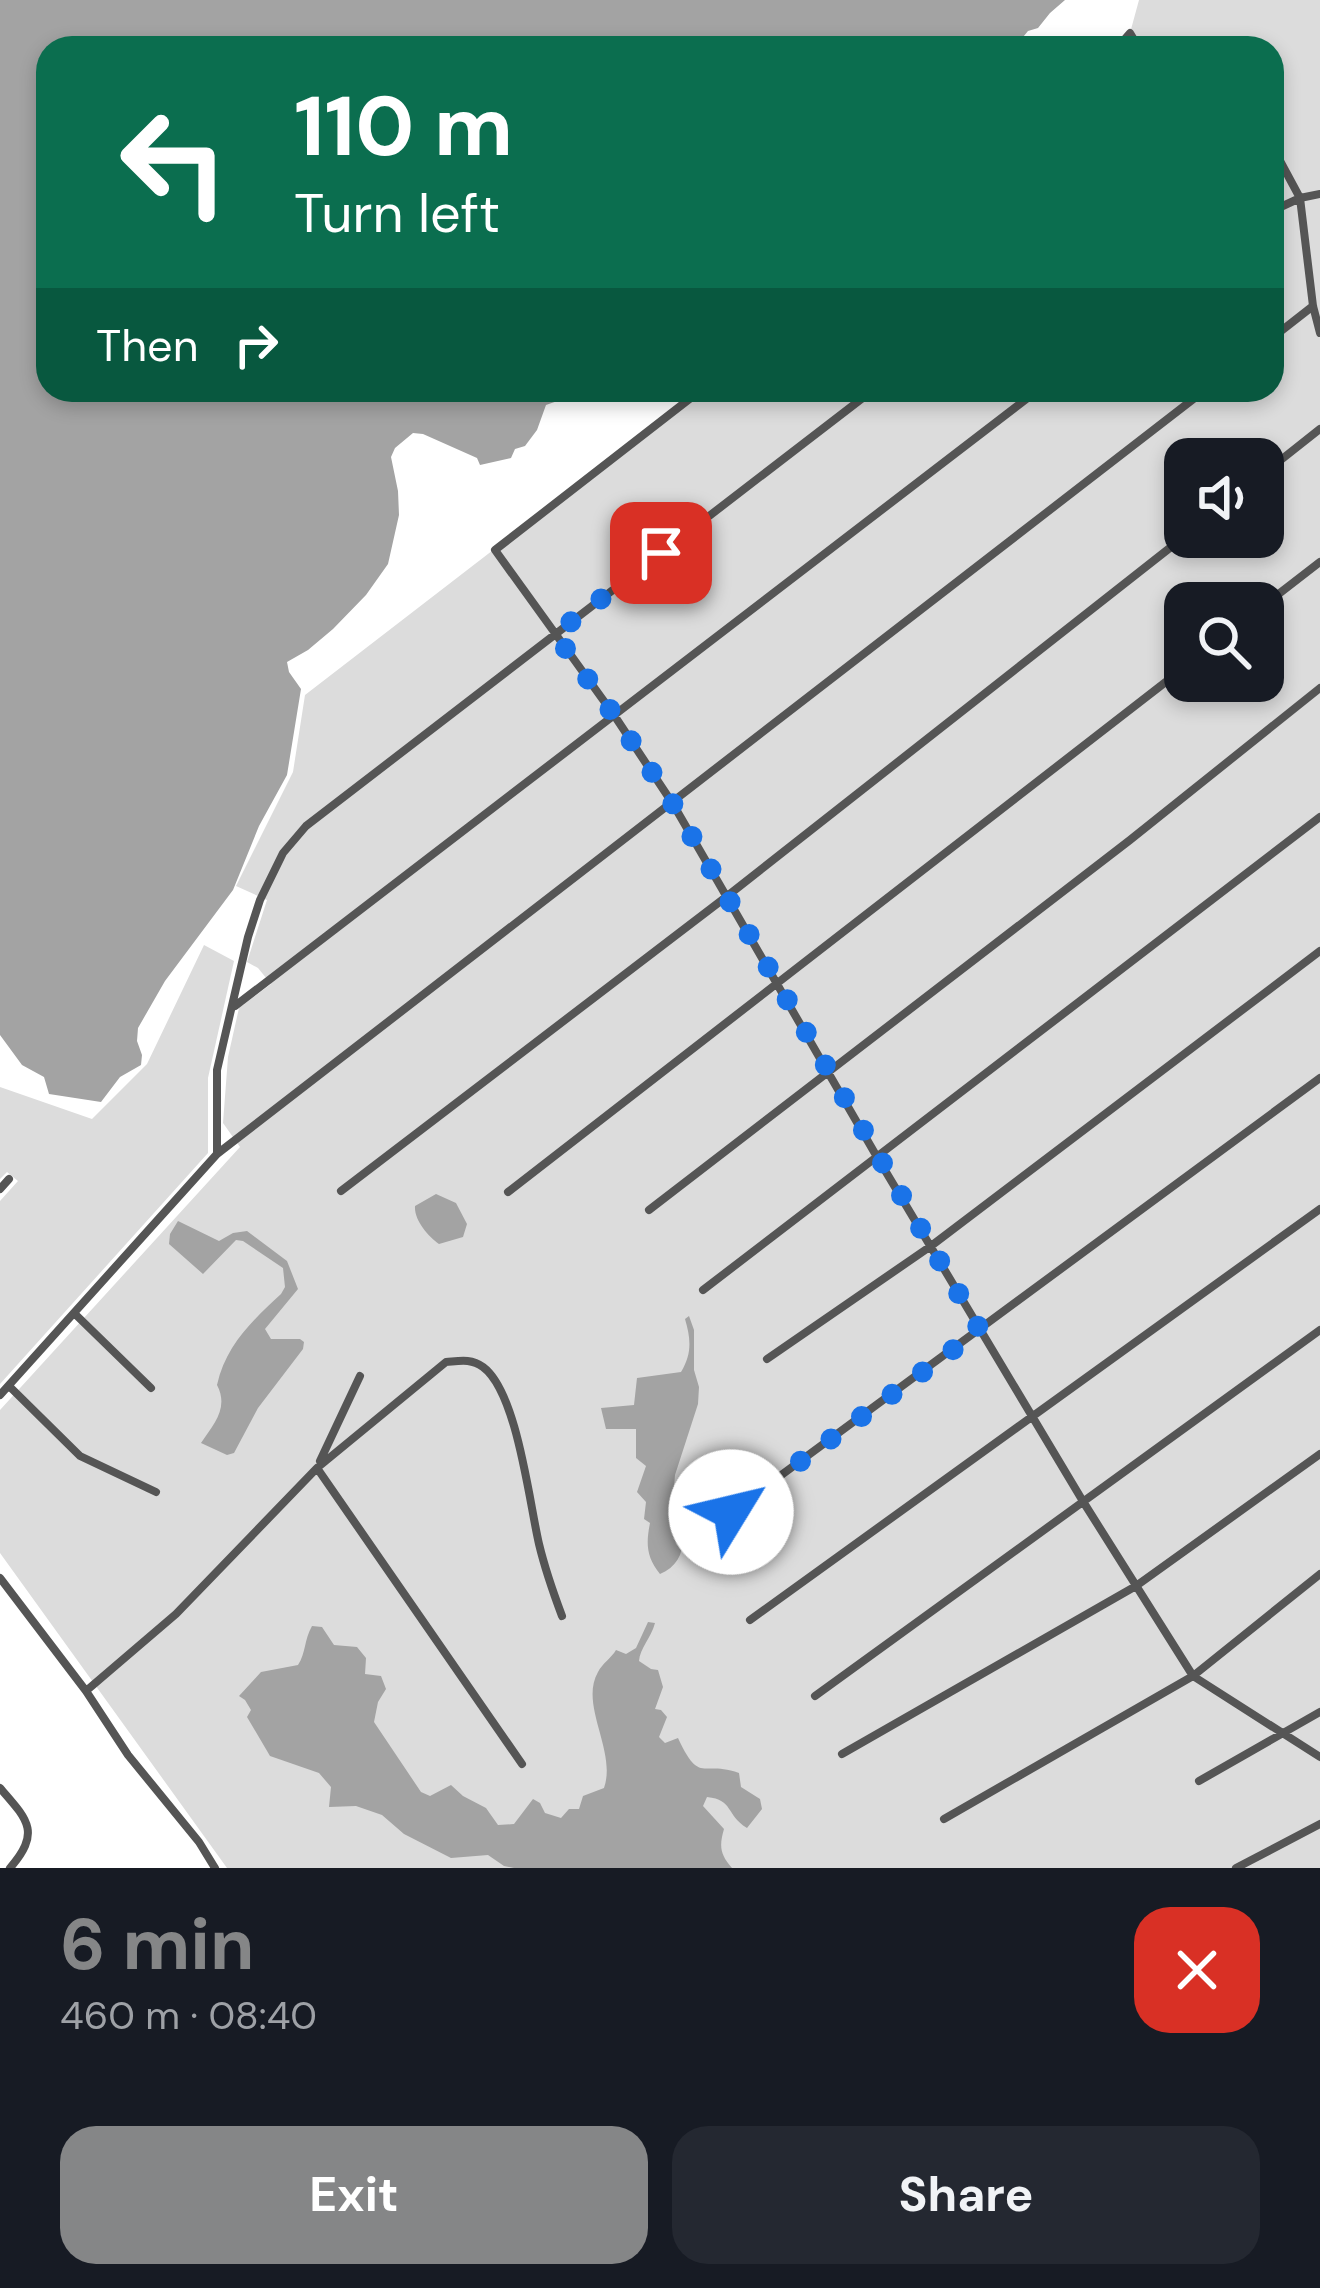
<!DOCTYPE html>
<html lang="en">
<head>
<meta charset="utf-8">
<style>
  body { margin:0; font-family:"DM Sans",sans-serif; background:#242831; color:#f1f3f6; height:100vh; display:flex; flex-direction:column; font-size:45px; white-space:nowrap }
  * { box-sizing:border-box; margin:0 }
  p { font-size:39px; color:#9ea1a6 }
  .icon { flex:none; width:66px; height:66px; fill:none; stroke:currentColor; stroke-width:2; stroke-linecap:round; stroke-linejoin:round }
  .map { position:relative; height:1868px; overflow:hidden }
  .panel { display:flex; flex-direction:column; background:#171b24; flex:1 }
  .panel>* { flex:none }
  .guide { position:absolute; left:36px; top:36px; width:1248px; height:366px; border-radius:36px; box-shadow:0 6px 18px #0003; background:#0b6e4f; color:#fff; overflow:hidden }
  .fabs { position:absolute; left:1164px; top:438px; display:grid; gap:24px }
  .fabs a { display:grid; place-items:center; width:120px; height:120px; border-radius:24px; background:#171b24; box-shadow:0 6px 18px #0003; font-size:60px }
  .pin { position:absolute; display:grid; place-items:center; width:102px; height:102px; color:#fff; margin:-51px; border-radius:24px; box-shadow:0 6px 18px #0006 }
  .me { position:absolute; width:132px; margin:-66px; rotate:54deg; stroke-linejoin:round; filter:drop-shadow(0 0 9px #0008) }
  .turn { display:flex; align-items:center; gap:42px; height:252px; padding:0 60px; font-size:54px }
  .turn .icon { width:156px; height:156px; stroke-width:2.5 }
  .turn b { display:block; font-size:84px; line-height:102px }
  .then { display:flex; align-items:center; height:114px; padding:0 60px; background:#0003; gap:24px; font-size:45px }
  .round { display:grid; place-items:center; flex:none; width:126px; height:126px; border-radius:36px; background:#242831 }
  .summary { display:flex; align-items:center; justify-content:space-between; height:204px; padding:0 60px }
  h1 { font-size:72px; font-weight:700; line-height:90px; color:#858687 }
  .action { display:flex; gap:24px; margin-top:auto; padding:24px 60px }
  .action a { flex:1; height:138px; border-radius:36px; background:#858687; color:#fff; font-size:48px; font-weight:700; line-height:138px; text-align:center }
  .action a+a { background:#242831; color:#f1f3f6 }
  .map>svg:first-child { display:block }
  .green { fill:#dcdcdc; fill-rule:evenodd }
  .water { fill:#a3a3a3 }
  .lines { fill:none; stroke-linecap:round; stroke-linejoin:round }
  .service { stroke:#555; stroke-width:8 }
  .route { stroke:#1a73e8; stroke-width:21; stroke-dasharray:0 37.8 }
</style>
</head>
<body>
<div class="map">
<svg width="1320" height="1868" viewBox="0 0 1320 1868">
  <rect width="100%" height="100%" fill="#fff"/>
  <!-- green -->
  <path class="green" d="M1139 0H1320V1868H227L0 1553V1410L240 1147 223 1123 228 1057 239 1008 271 984 258 968 247 962 267 900 236 886 293 772 305 695 701 390H1272V48H1117L1130 33ZM1185 459H1263V537H1185ZM1185 603H1263V681H1185Z
    M204 945 234 961 208 1078V1153L0 1384V1201L18 1181 7 1172 0 1179V1087L92 1119 147 1064Z"/>
  <!-- water -->
  <path class="water" d="M0 0H1065L1050 13 1038 28 1028 31 1014 48H48V390H577L563 399 546 405 537 430 525 446 515 449 511 458 480 465 477 458 423 434 413 433 395 448 391 457 398 491 399 515 388 564 366 595 333 629 308 650 287 662 289 672 301 689 287 775 259 826 233 890 165 981 138 1028 137 1041 142 1055 141 1065 120 1077 101 1102 49 1094 44 1077 22 1065 0 1035Z
    M436 1194 456 1203 467 1224 463 1237 439 1244C428 1236 414 1220 415 1206Z
    M178 1221 219 1241 233 1233 247 1231 287 1261 298 1289 265 1329 271 1339H300L304 1342 303 1349 258 1408 234 1453 227 1455 201 1443C214 1424 229 1408 217 1385 226 1345 252 1321 281 1294L285 1287 283 1268 243 1241 236 1240 203 1274 169 1244 170 1234Z
    M689 1316 694 1330V1370L699 1387 698 1404 675 1475 674 1487 694 1483 699 1500C692 1506 682 1514 681 1524 681 1527 683 1530 683 1534 684 1553 677 1567 660 1574 646 1557 646 1543 650 1523L644 1519 646 1502 637 1492 646 1466 636 1458V1429H606L601 1408 634 1405 637 1378 681 1372C692 1354 691 1339 685 1319Z
    M648 1622 655 1623C651 1638 640 1648 639 1661L651 1669 658 1670 663 1687 655 1709 661 1710 667 1717 659 1737 665 1743 678 1738C700 1785 701 1760 739 1773L741 1787 760 1799 762 1809 747 1828C725 1814 734 1800 707 1797L703 1806 724 1829C719 1846 720 1854 732 1868H514L504 1866 488 1855 451 1858 404 1834 382 1815 356 1806 329 1807 331 1787 319 1773 270 1756 247 1717 251 1710 245 1700 239 1696 261 1672 298 1665C306 1653 304 1640 312 1626L322 1627 334 1645 357 1647 366 1658 365 1674 381 1676 386 1689 378 1702 374 1722 421 1792 430 1796 451 1785 463 1796 486 1808 498 1825 514 1824 533 1799 540 1803 545 1813 561 1818 569 1809H579L583 1796 604 1788C617 1751 579 1705 598 1672 602 1664 612 1657 616 1650L626 1654 636 1648Z"/>
  <g class="lines">
    <!-- service -->
    <path class="service" d="M1117 48 1130 33 1139 48
      M1272 80 1273 79
      M1272 146 1300 198 1313 306 1320 333
      M1272 211 1300 198 1320 194
      M1272 338 1313 306
      M701 390 495 550 614 715 673 804 877 1157 1084 1503 1193 1676 1320 1757
      M1263 474 1320 429
      M1263 606 1320 562
      M235 1006 1038 390
      M217 1152V1070L248 937 260 900 283 853 306 826 873 390
      M0 1189 9 1179
      M341 1191 726 897 1185 536
      M508 1192 1185 667
      M649 1210 1130 840 1320 688
      M703 1290 1320 817
      M74 1313 151 1388
      M767 1359 931 1246 1320 951
      M9 1386 80 1456 156 1492
      M0 1395 217 1154 1205 390
      M320 1461 360 1376
      M317 1468 446 1362C459 1361 471 1358 483 1367 517 1392 529 1501 539 1544 545 1569 553 1592 562 1616
      M731 1512 1320 1078
      M0 1578 86 1691
      M750 1620 1320 1209
      M815 1696 1320 1330
      M842 1754 1136 1586 1320 1454
      M1199 1781 1320 1712
      M0 1788C28 1820 41 1832 10 1868
      M944 1819 1193 1676 1320 1574
      M215 1868 199 1842 128 1755 86 1691 176 1614 317 1468 522 1764
      M1236 1868 1320 1824"/>
  </g>
  <g class="lines">
    <!-- route -->
    <path class="route" d="M661 553 555 634 614 715 673 804 980 1330 731 1512"/>
  </g>
</svg>
<div class="fabs">
<a><svg class="icon" aria-label="sound" viewBox="0 0 24 24"><path d="M4 9h4l5-4v14l-5-4H4zM17 9q2 3 0 6"/></svg></a>
<a><svg class="icon" aria-label="search" viewBox="0 0 24 24"><circle cx="10" cy="10" r="6"/><path d="M15 15l6 6"/></svg></a>
</div>
<div class="pin" style="left:661px;top:553px;background:#d93025"><svg class="icon" aria-label="arrive" viewBox="0 0 24 24"><path d="M6 21V4h12l-3 4 3 4H6"/></svg></div>
<svg class="me" style="left:731px;top:1512px" viewBox="-20 -20 40 40"><circle r="19" fill="#fff"/><path d="M0-13L10 11 0 6-10 11z" fill="#1a73e8"/></svg>
<div class="guide">
<div class="turn"><svg class="icon" aria-label="left" viewBox="0 0 24 24"><path d="M17 20v-9H6M10 6l-5 5 5 5"/></svg><div><b>110 m</b>Turn left</div></div>
<div class="then">Then<svg class="icon" aria-label="right" viewBox="0 0 24 24"><path d="M7 20v-9h11M14 6l5 5-5 5"/></svg></div>
</div>
</div>
<section class="panel">
<div class="summary"><div><h1>6 min</h1><p>460 m · 08:40</p></div><a class="round" style="background:#d93025;color:#fff"><svg class="icon" aria-label="close" viewBox="0 0 24 24"><path d="M6 6l12 12M18 6L6 18"/></svg></a></div>
<div class="action"><a>Exit</a><a>Share</a></div>
</section>
</body>
</html>
